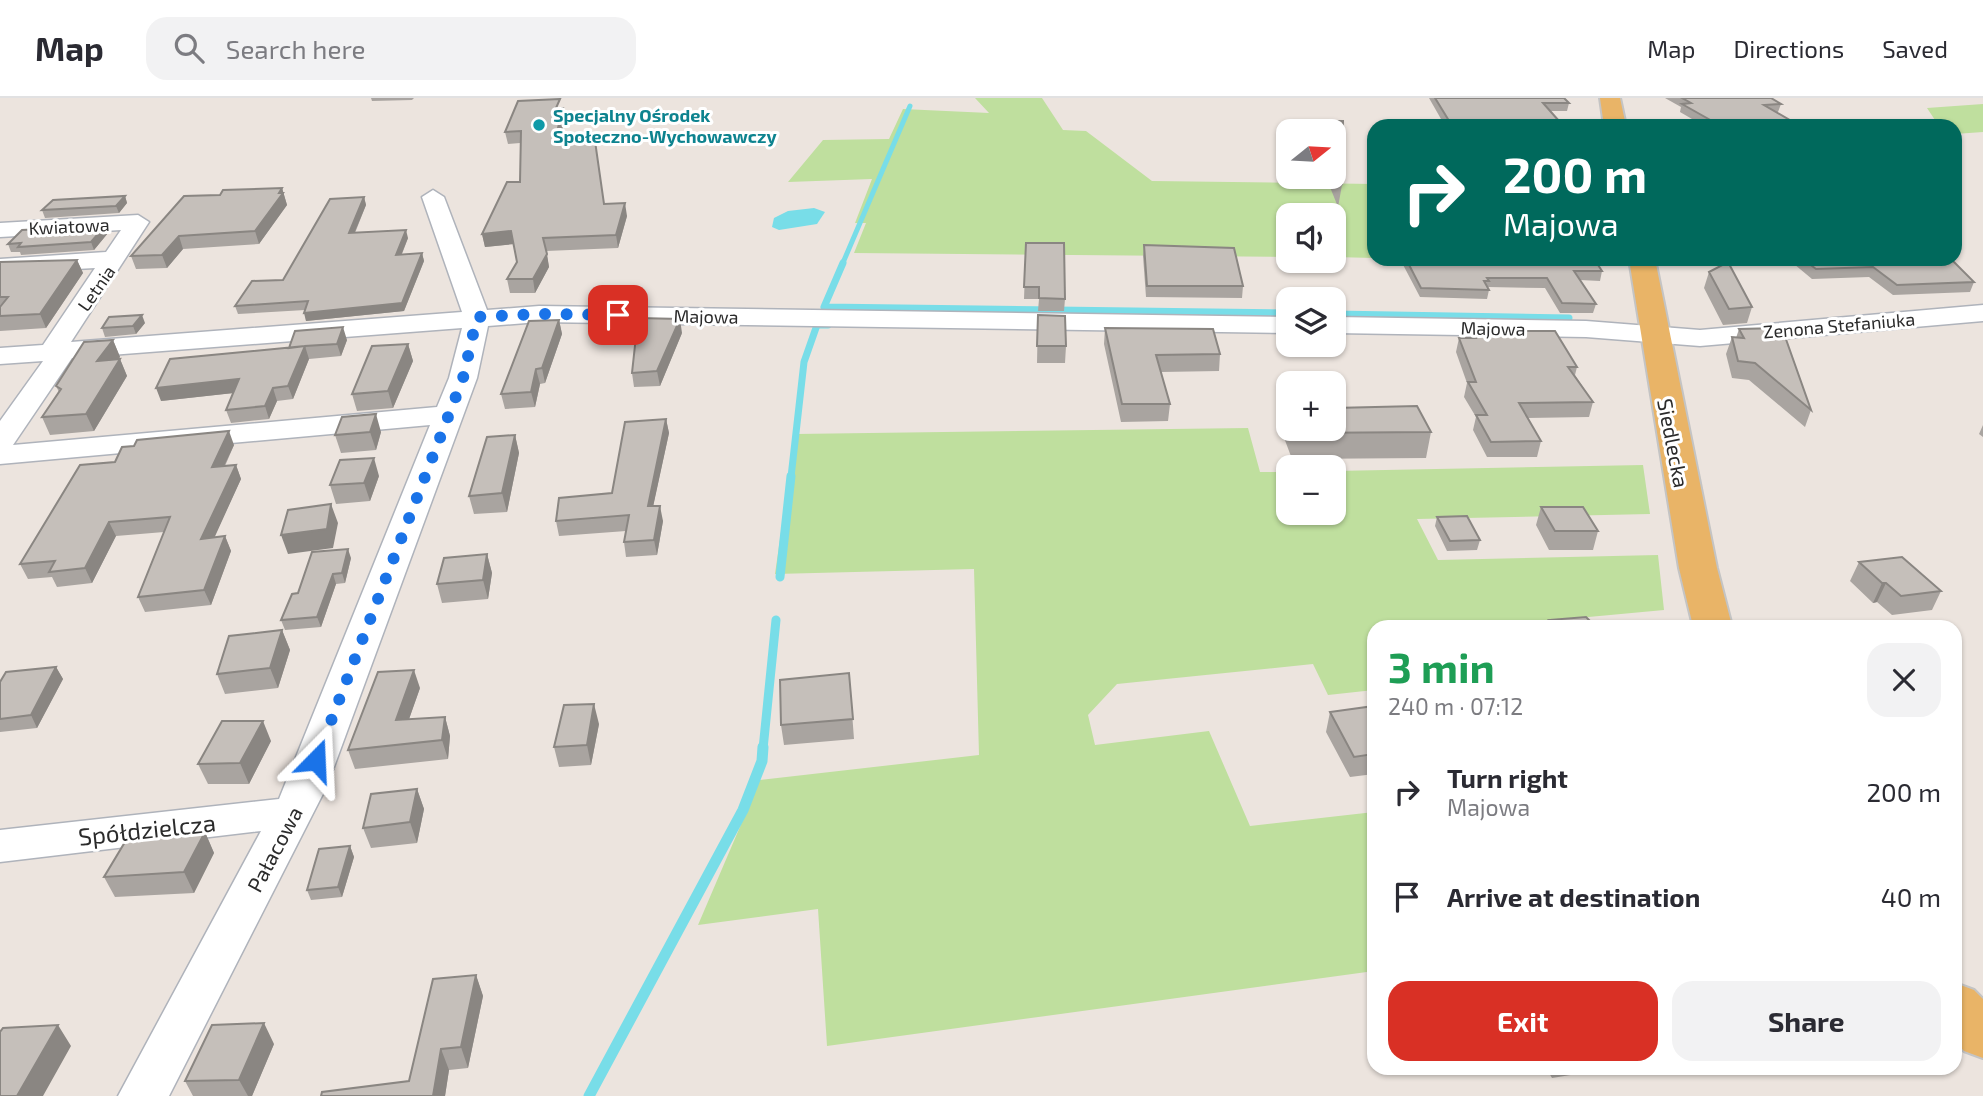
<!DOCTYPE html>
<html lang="en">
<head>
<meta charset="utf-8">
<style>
  body { margin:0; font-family:"Exo 2",sans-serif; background:#f2f2f3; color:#2b2b33; height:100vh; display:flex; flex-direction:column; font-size:26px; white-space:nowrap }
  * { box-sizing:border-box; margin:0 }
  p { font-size:23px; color:#7c7c81 }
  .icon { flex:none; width:38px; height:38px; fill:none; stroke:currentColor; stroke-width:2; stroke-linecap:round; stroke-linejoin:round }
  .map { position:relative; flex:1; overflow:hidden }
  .sheet { position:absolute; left:1367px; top:522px; width:595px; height:455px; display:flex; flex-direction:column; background:#fff; border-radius:21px; box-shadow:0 2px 5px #0004 }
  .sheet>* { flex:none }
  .guide { position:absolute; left:1367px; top:21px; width:595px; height:147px; border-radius:21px; box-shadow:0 2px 5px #0004; background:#00695c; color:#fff; overflow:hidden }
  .needle { width:46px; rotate:72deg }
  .fabs { position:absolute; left:1276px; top:21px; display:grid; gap:14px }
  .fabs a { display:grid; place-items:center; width:70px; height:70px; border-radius:14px; background:#fff; box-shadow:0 2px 5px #0004; font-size:35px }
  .pin { position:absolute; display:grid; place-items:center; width:60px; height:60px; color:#fff; margin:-30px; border-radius:14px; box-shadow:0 4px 10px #0006 }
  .me { position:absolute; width:77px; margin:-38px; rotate:21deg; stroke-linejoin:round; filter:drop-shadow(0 0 5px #0008) }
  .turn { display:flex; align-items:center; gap:24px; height:147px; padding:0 21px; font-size:32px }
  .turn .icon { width:91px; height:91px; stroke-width:2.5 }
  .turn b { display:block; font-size:49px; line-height:60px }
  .round { display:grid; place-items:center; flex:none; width:74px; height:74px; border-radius:21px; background:#f2f2f3 }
  .overview { display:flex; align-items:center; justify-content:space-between; height:119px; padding:0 21px }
  h1 { font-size:42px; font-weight:700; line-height:52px; color:#1e9e55 }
  .primary-button { display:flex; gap:14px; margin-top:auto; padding:14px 21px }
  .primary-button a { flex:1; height:80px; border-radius:21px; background:#d93025; color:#fff; font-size:28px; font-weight:700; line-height:80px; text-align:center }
  .primary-button a+a { background:#f2f2f3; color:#2b2b33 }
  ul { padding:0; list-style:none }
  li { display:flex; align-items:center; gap:21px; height:105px; padding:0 21px }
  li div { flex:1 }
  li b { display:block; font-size:26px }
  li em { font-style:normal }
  header { display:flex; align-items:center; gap:42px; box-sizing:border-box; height:98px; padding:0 35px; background:#fff; border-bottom:2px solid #e1e1e2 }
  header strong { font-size:33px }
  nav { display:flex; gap:38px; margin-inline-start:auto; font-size:24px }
  .search { width:490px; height:63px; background:#f2f2f3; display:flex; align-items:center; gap:18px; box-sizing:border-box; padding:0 24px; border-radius:21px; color:#7c7c81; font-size:26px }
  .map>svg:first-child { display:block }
  .green { fill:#bfdf9e }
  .water { fill:#78dde8 }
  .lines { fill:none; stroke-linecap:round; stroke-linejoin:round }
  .stream-far3 { stroke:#78dde8; stroke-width:5 }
  .stream-far2 { stroke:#78dde8; stroke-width:7 }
  .stream-far1 { stroke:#78dde8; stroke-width:9 }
  .stream { stroke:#78dde8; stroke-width:11 }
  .minor-casing { stroke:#afb3bb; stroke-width:3 }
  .major-casing { stroke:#c4c4c4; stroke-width:4 }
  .minor { fill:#fff; fill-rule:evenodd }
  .major { fill:#e9b467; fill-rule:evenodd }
  .wall { fill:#a9a4a0 }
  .shaded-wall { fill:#8a8682 }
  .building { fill:#c5bfba; stroke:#8a8682; stroke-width:2 }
  .route { stroke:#1a73e8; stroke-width:12; stroke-dasharray:0 21.6 }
  .culture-dot { fill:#0f9aa8; stroke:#fff; stroke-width:2.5 }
  .labels { text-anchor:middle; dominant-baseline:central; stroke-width:6; stroke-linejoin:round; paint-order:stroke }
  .far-culture-label { font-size:18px; font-weight:bold; fill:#0d838f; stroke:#fff; text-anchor:start }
  .far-street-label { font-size:18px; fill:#2b2b2b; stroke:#fff }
  .street-label { font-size:21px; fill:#2b2b2b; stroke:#fff }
  .near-street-label { font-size:24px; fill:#2b2b2b; stroke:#fff }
</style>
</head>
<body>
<header>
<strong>Map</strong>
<div class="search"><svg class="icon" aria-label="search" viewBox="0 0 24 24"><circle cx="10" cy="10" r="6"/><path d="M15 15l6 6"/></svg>Search here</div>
<nav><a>Map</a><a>Directions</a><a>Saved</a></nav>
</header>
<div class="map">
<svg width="1983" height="998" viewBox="0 0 1983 998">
  <rect width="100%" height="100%" fill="#ece4de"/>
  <!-- green -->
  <path class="green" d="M975 0H1042L1063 32 1086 33 1152 83 1374 86V160L1334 159V117H1288V159L854 155 866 125H855L872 81 788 84 823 42 889 41 903 11 989 15Z
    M1983 6V34L1955 36V28H1939L1927 10Z
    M1248 330 1260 374H1288V415H1334V373L1643 367 1650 416 1417 421 1438 462 1658 457 1664 512 1492 528H1374V592L1328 597 1313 566 1117 586 1088 617 1095 647 1209 633 1250 728 1374 714V873L827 948 818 811 698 827 760 682 979 657 974 471 775 476 795 336Z"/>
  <!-- water -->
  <path class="water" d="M814 110 825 114 817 126 779 132 772 129 774 120 788 113Z"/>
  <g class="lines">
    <!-- stream-far3 -->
    <path class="stream-far3" d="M842 167 910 8"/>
    <!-- stream-far2 -->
    <path class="stream-far2" d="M843 165 824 209 1288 215
      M1334 216 1569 220
      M791 379 804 264 817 227H828"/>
    <!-- stream-far1 -->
    <path class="stream-far1" d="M780 479 791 378
      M763 651 776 522"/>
    <!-- stream -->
    <path class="stream" d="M589 998 743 712 762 663 763 649"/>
    <!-- minor casing -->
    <g class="minor-casing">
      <path id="minor" d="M433 92 444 99 487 212 539 208 1288 219V235L539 224 488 228 477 280 327 688 169 998H118L261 733 0 764V732L279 701 430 327 0 366V323L43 263 0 266V250L43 247 95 170 0 175V161L106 154 121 132 0 139V125L138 117 149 124 71 244 462 214 422 99ZM462 230 449 280 437 309 13 347 72 260Z
        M1983 207V223L1700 248 1586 239 1334 235V219L1586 223 1700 232Z"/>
    </g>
    <!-- major casing -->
    <g class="major-casing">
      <path id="major" d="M1600 0H1620L1626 28H1604Z
        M1629 161H1655L1717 470 1732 528H1693L1679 470Z
        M1955 885 1974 892 1983 901V960L1964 953 1955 943Z"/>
    </g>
    <!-- minor -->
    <use href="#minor" class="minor"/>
    <!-- major -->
    <use href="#major" class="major"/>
  </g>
  <!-- wall -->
  <path class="wall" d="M371 0H414L412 2 372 3Z
    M1429 0H1564L1569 5 1567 13H1550L1559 23 1558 28H1445Z
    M1665 0H1771L1781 6 1778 14H1776L1800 28H1704L1680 14 1681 9Z
    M561 10 565 21 561 38 604 106 627 118 618 150 546 153 549 169 535 195H510L507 181 517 164 514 146 485 149 482 136 520 84V45L508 46 505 34Z
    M1314 23H1343L1342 87 1338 109 1326 79H1334V33H1312Z
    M282 90 287 107 259 146 183 151 167 170 136 171 131 158 220 97Z
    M125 98 127 105 119 115 45 120 42 112Z
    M364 99 366 107 355 135 408 140 402 156 422 155 424 163 404 213 306 223 305 212 238 216 235 208 283 182Z
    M108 135 94 152 21 157 20 154H11L8 146Z
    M1026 145 1065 201 1064 213H1038L1039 201H1024Z
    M1144 147 1243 188 1242 200 1146 199 1143 158Z
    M1400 161H1594L1602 173 1600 183 1580 182 1596 206 1593 215H1560L1545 190 1488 189 1489 192 1487 201 1420 199Z
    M1788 161H1951L1974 184 1970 194 1893 197 1869 179 1812 181Z
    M77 162 83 175 46 230 0 233V164Z
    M1709 174 1752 209 1747 225 1723 227 1704 190Z
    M1038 217 1066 248 1065 265H1037Z
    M559 222 562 236 545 285 540 286 535 309 505 311 501 296Z
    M145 225 136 236 105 239 102 230Z
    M1105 230 1220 256 1219 273 1161 274 1170 306 1168 323 1121 324 1104 246Z
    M1739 231 1811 312 1805 329 1749 282 1732 280 1726 256 1732 239 1736 240Z
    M1473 233 1577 269 1575 277 1593 304 1589 319 1527 320 1541 343 1537 359H1487L1473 332 1476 319 1464 299 1467 285 1456 254 1459 240H1471Z
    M682 235 660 288 634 289 632 275Z
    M113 242 120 259 118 261H120L127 278 94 333 50 337 42 319 59 294 56 288Z
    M347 242 341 258 309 261 293 301 277 303 269 321 231 325 226 312 233 295 161 303 289 250Z
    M408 246 413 263 393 310 357 313 352 296Z
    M1287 311H1288V331H1334L1431 334 1426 360 1292 361 1283 337Z
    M342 319 381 334 376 352 341 355 335 337Z
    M666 321 669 335 653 408 663 423 657 457 626 459 624 444 626 433 559 438 556 423 612 395Z
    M1983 327V339L1979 336Z
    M515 337 519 355 507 414 474 416 469 398Z
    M234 347 225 368 236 367 241 381 214 439 225 438 231 453 211 507 145 514 138 499 164 434 116 438 92 485 57 489 52 479 28 481 20 466 115 364 134 348Z
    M379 378 370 403 336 406 330 387Z
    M1541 409 1598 433 1593 452H1549L1536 427Z
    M1437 419 1480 442 1477 452 1447 453 1435 428Z
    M487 456 492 475 488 501 442 505 437 486Z
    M351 460 345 485 336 486 321 529 285 532 281 522 298 495Z
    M1859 464 1941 493 1932 512 1892 517 1877 504 1873 505 1850 483Z
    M1549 522 1595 528H1547Z
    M282 532 290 552 278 590 225 596 217 576Z
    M56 569 63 581 37 630 0 634V584Z
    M849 575 854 641 784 647 781 627Z
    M420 590 409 621 445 619 450 638 448 661 355 671 348 652Z
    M1374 608V676L1350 679 1326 634 1330 614Z
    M599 626 591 667 559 669 554 649Z
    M271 643 249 686H208L198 666Z
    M417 691 424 711 417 745 371 750 363 730Z
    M205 734 214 755 194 795 115 799 104 779Z
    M350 748 354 759 342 799 311 802 307 792Z
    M476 877 483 898 468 970 449 972 445 998H321L409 983Z
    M274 946 252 998H193L185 983Z
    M1546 970H1591L1589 974 1552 980Z"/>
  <!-- shaded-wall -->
  <path class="shaded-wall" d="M563 10 565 21 558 50 556 38Z
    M282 90 287 107 259 146 255 133Z
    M125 98 127 105 119 115 116 108Z
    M364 99 366 107 351 143 349 135Z
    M625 105 627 118 618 150 616 137Z
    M105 128 108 135 94 152 91 144Z
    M406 132 408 140 398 165 396 157Z
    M511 133 514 146 485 149 482 136Z
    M179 138 183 151 167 170 162 157Z
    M422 155 424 163 404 213 306 223 304 215Z
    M547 156 549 169 535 195 533 181Z
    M77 162 83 175 46 230 40 216Z
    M142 217 145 225 136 236 133 228Z
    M680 221 682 235 660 288 657 273Z
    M559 222 562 236 545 285 542 270Z
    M343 229 347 242 341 258 337 246Z
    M113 242 120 259 104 280 97 263Z
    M408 246 413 263 393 310 388 293Z
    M305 248 309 261 293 301 288 288Z
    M120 261 127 278 94 333 86 316Z
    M536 271 540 286 535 309 531 294Z
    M239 281 243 294 161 303 156 290Z
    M273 290 277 303 269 321 265 308Z
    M376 316 381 334 376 352 370 334Z
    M666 321 669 335 650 423 648 408Z
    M229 333 234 347 217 383 212 369Z
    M515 337 519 355 507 414 502 395Z
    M374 360 379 378 370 403 364 385Z
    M236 367 241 381 207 456 201 441Z
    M331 406 338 425 333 450 288 456 281 437Z
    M660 408 663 423 657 457 654 442Z
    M109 424 116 438 92 485 85 470Z
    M225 438 231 453 211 507 204 492Z
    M348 451 351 460 345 485 342 475Z
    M487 456 492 475 488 501 483 482Z
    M333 476 336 486 321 529 317 519Z
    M1882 485H1886L1877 504 1873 505Z
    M282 532 290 552 278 590 270 570Z
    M56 569 63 581 37 630 31 617Z
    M414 572 420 590 402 641 396 622Z
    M594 606 599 626 591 667 587 647Z
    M445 619 450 638 448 661 442 642Z
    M263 623 271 643 249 686 240 665Z
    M417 691 424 711 417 745 410 724Z
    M205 734 214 755 194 795 184 774Z
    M350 748 354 759 342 799 338 789Z
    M476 877 483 898 468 970 461 949Z
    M264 925 274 946 252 998H248L239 982Z
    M58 927 71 948 43 998H17Z
    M441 951 449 972 445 998H433Z"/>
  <!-- building -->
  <path class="building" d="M1435 0H1564L1569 5H1543L1559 23 1543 24 1546 28 1451 26Z
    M1682 0H1771L1781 6 1764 7 1800 28H1721L1682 6 1691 5Z
    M560 1 556 10H563L556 38 594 36 604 106 625 105 616 137 543 140 547 156 533 181H507L517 164 511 133 482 136 507 84H520L521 33 505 34 518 3Z
    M1314 23H1343L1342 87 1334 69V33H1318Z
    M282 90 279 95H283L255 133 179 138 162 157 131 158 184 98 220 97 223 92Z
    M125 98 116 108 42 112 53 102Z
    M364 99 349 135 406 132 396 157 422 155 402 205 304 215 308 203 235 208 252 183 283 182 330 101Z
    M105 128 91 144 18 149 21 145 8 146 22 132Z
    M1026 145H1064L1065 201 1039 200V189H1024Z
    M1144 147 1234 150 1243 188H1147Z
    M1406 161H1594L1602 173H1574L1596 206 1562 205 1547 180H1487L1489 183H1484L1489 192 1421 190Z
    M1803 161H1951L1974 184 1897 187 1873 169 1816 171Z
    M77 162 40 216 0 218V209L8 199H0V164Z
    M1728 164 1752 209 1729 211 1709 174Z
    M142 217 133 228 102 230 109 219Z
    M1038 217 1065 218 1066 248H1037Z
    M638 220 680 221 657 273 632 275Z
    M559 222 542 270 536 271 531 294 501 296 529 223Z
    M343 229 337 246 305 248 288 288 273 290 265 308 226 312 239 281 156 290 170 261 305 248 289 250 295 233Z
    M1105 230 1213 231 1220 256 1156 257 1170 306H1122Z
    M1782 230 1811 312 1755 265 1738 263 1732 239 1744 240 1739 231Z
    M1473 233H1555L1577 269H1568L1593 304 1519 305 1541 343 1491 344 1476 317H1487L1468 284H1476L1459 240H1476Z
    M113 242 97 263 120 261 86 316 42 319 61 291 56 288 84 244Z
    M408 246 388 293 352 296 372 248Z
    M1417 308 1431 334 1296 335 1295 331H1334V310Z
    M376 316 370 334 335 337 342 319Z
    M666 321 648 408H660L654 442 624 444 629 417 556 423 559 400 612 395 625 324Z
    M229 333 212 369 236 367 201 441 225 438 204 492 138 499 170 419 109 424 85 470 49 474 55 463 20 466 80 367 115 364 122 349 134 348 137 342Z
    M515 337 502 395 469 398 487 339Z
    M374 360 364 385 330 387 340 362Z
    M331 406 327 431 281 437 288 412Z
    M1541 409H1583L1598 433H1555Z
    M1467 418 1480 442 1450 443 1437 419Z
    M348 451 342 475 333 476 317 519 281 522 292 496 298 495 312 454Z
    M487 456 483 482 437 486 444 460Z
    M1902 459 1941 493 1901 498 1886 485H1882L1859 464Z
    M1586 519 1595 528H1554L1549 522Z
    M282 532 270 570 217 576 229 538Z
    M56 569 31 617 0 621V584L6 574Z
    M414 572 396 622 445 619 442 642 348 652 378 574Z
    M849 575 853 621 781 627 780 582Z
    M594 606 587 647 554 649 564 607Z
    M1374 608V656L1354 659 1330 614Z
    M222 623H263L240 665 198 666Z
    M417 691 410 724 363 730 371 696Z
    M205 734 184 774 104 779 128 739Z
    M350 748 338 789 307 792 319 751Z
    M476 877 461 949 441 951 433 998H321L322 994 409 983 433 881Z
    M264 925 239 982 185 983 212 927Z
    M58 927 17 998H0V934L3 930Z"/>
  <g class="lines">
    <!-- route -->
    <path class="route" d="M316 662 463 280 477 219 539 216 618 217"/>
  </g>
  <!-- markers -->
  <circle class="culture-dot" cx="539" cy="27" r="7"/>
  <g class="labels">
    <!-- far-culture labels -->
    <g class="far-culture-label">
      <text x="553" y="17">Specjalny Ośrodek<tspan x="553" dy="21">Społeczno-Wychowawczy</tspan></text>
    </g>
    <!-- far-street labels -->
    <g class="far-street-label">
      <text transform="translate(69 128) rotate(-3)">Kwiatowa</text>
      <text transform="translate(96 190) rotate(-55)">Letnia</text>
      <text transform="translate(706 218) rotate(1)">Majowa</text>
      <text transform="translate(1839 227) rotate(-5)">Zenona Stefaniuka</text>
      <text transform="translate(1493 230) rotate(1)">Majowa</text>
    </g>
    <!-- street labels -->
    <g class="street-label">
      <text transform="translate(1674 345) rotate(79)">Siedlecka</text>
      <text transform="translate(274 751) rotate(-62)">Pałacowa</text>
    </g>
    <!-- near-street labels -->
    <g class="near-street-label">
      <text transform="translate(147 731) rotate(-6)">Spółdzielcza</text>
    </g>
  </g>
</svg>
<div class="fabs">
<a><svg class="needle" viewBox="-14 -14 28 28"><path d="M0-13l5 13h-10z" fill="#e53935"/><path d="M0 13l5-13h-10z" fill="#7c7c81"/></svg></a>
<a><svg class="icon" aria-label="sound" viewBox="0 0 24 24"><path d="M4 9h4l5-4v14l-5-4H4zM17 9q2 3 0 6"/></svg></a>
<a><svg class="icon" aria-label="layers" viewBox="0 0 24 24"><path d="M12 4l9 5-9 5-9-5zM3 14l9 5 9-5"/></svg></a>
<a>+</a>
<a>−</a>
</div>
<div class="pin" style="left:618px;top:217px;background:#d93025"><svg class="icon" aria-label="arrive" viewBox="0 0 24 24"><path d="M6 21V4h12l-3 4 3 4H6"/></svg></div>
<svg class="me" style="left:316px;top:662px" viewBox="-20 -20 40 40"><path d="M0-17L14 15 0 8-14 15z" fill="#1a73e8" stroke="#fff" stroke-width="4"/></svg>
<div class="guide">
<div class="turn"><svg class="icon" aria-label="right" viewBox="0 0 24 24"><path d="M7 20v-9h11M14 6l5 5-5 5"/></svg><div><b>200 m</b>Majowa</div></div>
</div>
<section class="sheet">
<div class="overview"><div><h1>3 min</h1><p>240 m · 07:12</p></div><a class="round"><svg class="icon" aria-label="close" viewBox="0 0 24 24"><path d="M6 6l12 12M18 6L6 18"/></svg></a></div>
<ul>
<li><svg class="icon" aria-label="right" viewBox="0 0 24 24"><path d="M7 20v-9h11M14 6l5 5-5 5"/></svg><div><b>Turn right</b><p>Majowa</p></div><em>200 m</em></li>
<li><svg class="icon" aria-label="arrive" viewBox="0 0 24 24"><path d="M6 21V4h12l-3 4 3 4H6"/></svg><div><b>Arrive at destination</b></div><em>40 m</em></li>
</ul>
<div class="primary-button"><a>Exit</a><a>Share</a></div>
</section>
</div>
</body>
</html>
